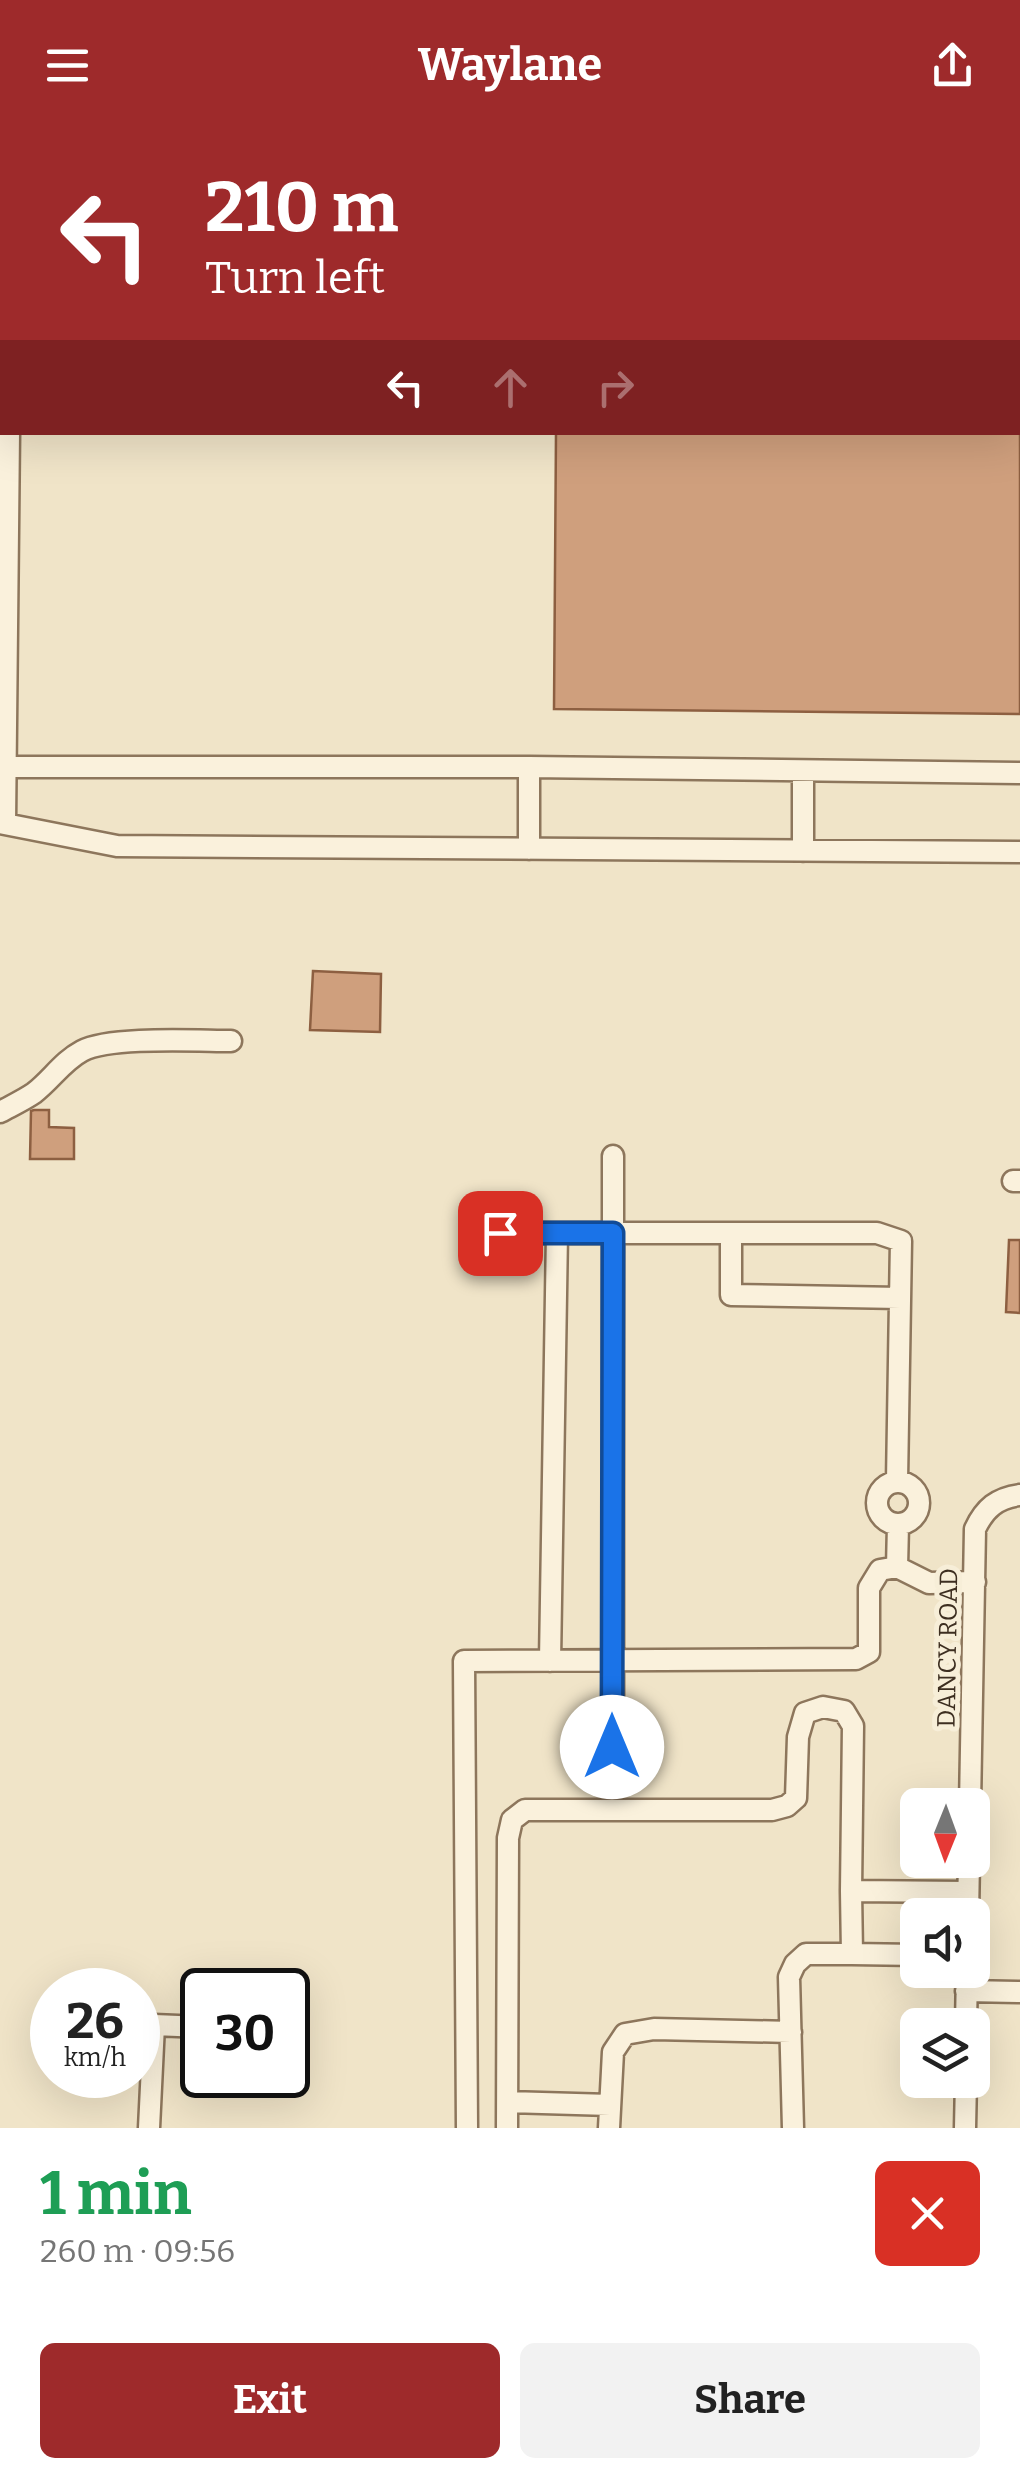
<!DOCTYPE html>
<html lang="en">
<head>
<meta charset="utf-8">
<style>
  body { margin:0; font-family:Bitter,serif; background:#f2f2f2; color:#222; height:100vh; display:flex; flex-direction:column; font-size:38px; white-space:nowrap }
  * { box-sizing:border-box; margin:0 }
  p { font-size:32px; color:#767676 }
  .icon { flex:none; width:55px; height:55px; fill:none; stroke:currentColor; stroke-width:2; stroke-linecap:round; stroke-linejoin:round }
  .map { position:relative; height:1998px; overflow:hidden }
  .sheet { display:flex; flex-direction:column; background:#fff; flex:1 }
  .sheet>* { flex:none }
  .hud { position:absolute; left:0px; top:0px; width:1020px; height:305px; box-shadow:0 10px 40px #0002; background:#9e2a2b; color:#fff; overflow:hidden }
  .needle { width:65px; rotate:181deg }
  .controls { position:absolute; left:900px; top:1658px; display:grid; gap:20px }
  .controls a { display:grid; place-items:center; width:90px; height:90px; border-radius:15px; background:#fff; box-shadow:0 10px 40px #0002; font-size:50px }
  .speed { position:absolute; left:30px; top:1838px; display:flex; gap:20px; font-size:50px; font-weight:700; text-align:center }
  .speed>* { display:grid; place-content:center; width:130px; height:130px; border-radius:50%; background:#fff; box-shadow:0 10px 40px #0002; line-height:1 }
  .speed small { font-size:25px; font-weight:400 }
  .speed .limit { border:5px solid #111; border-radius:15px; background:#fff; color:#111 }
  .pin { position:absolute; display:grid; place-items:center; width:85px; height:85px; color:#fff; margin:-42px; border-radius:20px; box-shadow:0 5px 15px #0006 }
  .me { position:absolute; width:110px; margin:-55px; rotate:0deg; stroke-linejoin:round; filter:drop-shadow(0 0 8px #0008) }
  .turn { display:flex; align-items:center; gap:35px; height:210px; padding:0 40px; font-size:45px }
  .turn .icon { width:130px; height:130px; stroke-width:2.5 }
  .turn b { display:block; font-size:70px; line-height:85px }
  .lanes { display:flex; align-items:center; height:95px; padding:0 40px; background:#0003; justify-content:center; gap:50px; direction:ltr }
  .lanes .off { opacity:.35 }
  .round { display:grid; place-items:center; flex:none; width:105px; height:105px; border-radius:15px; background:#f2f2f2 }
  .summary { display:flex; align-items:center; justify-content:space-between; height:170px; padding:0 40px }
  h1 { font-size:60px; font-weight:700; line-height:75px; color:#1e9e55 }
  .primary-button { display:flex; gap:20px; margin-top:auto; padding:20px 40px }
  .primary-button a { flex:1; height:115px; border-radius:15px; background:#9e2a2b; color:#fff; font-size:40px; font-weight:700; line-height:115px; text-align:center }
  .primary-button a+a { background:#f2f2f2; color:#222 }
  header { display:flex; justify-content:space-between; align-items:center; height:130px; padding:0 40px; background:#9e2a2b; color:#fff; font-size:45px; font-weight:700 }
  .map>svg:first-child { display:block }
  .building { fill:#cf9f7d; stroke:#8d5f41; stroke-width:2.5 }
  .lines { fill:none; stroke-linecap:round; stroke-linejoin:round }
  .minor-casing { stroke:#8d765c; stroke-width:25 }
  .minor { stroke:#faf1dc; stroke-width:20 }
  .route-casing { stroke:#114b97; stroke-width:25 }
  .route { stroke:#1a73e8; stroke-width:18 }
  .labels { text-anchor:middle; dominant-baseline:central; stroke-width:10; stroke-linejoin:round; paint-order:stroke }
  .street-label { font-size:25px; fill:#3d2e20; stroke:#f7eed8 }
</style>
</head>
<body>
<header><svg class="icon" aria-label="menu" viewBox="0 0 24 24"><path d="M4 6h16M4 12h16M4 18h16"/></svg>Waylane<svg class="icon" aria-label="share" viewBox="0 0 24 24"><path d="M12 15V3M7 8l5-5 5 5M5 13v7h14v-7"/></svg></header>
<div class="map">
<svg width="1020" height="1998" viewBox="0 0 1020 1998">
  <rect width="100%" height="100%" fill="#f0e4c8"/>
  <!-- building -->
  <path class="building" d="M556 302H1020V584L554 579Z
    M313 841 381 844 380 902 310 900Z
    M34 980H49V997L74 998V1029H30L31 981Z
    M1009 1110H1020V1183L1006 1182Z"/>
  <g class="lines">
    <!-- minor casing -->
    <g class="minor-casing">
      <path id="minor" d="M890 2 892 0
        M0 101H2
        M1018 204 1020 206
        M7 637H529L1020 643
        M529 637V719
        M803 641V721
        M0 693 117 716 1020 722
        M5 693 9 302
        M0 982C11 976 24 970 34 963 51 950 63 931 82 921 110 906 198 911 231 911
        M1013 1051H1020
        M500 1103H877L901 1111 897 1351
        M731 1103V1165L900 1168
        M877 1373a21 21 0 1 1 42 0a21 21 0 1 1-42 0Z
        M898 1395 897 1437 929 1453 975 1452
        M550 1531 557 1103
        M613 1617V1026
        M970 1675 975 1399C985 1378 997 1368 1020 1365
        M968 1785 969 1730
        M918 1825 852 1824 851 1761 968 1762
        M966 1861 1020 1862
        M966 1895 967 1840
        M288 1900V1901
        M508 1972 610 1975
        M149 1998 154 1895 202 1897
        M467 1998 464 1531 856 1529 869 1522V1458L880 1440 897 1437
        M507 1998 508 1708 512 1690 525 1680H772L787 1676 796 1668 798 1607 805 1583 823 1577 844 1581 853 1596 851 1761
        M609 1998 613 1922 625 1904 654 1899 791 1902
        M793 1998 789 1847 795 1834 806 1824H852
        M965 1998 966 1950"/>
    </g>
    <!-- minor -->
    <use href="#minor" class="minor"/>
  </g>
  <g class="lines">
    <!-- route casing -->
    <g class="route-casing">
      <path id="route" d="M500 1103H613L612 1617"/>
    </g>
    <!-- route -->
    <use href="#route" class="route"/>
  </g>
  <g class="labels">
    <!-- street labels -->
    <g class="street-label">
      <text transform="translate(948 1518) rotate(-89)">DANCY ROAD</text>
    </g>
  </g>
</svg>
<div class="controls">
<a><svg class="needle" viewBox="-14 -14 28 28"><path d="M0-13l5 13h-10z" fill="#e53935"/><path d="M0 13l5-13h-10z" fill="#767676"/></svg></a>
<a><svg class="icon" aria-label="sound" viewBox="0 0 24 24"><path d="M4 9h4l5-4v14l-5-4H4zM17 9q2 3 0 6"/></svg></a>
<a><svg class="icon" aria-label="layers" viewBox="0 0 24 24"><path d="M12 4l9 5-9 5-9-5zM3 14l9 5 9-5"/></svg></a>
</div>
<div class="speed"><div>26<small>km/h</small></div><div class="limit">30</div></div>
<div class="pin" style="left:500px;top:1103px;background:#d93025"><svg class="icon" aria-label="arrive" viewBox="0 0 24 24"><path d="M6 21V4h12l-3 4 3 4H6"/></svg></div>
<svg class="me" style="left:612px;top:1617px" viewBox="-20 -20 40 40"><circle r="19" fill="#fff"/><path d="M0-13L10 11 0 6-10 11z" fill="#1a73e8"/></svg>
<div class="hud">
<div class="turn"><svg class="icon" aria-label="left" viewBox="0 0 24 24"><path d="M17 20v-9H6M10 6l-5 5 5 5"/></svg><div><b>210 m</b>Turn left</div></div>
<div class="lanes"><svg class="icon" aria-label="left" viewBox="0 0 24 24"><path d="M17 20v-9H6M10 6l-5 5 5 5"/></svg><svg class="icon off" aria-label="ahead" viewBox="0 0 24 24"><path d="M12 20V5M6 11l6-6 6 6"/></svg><svg class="icon off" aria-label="right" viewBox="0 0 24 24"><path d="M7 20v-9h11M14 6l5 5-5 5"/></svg></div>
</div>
</div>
<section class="sheet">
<div class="summary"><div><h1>1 min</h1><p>260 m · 09:56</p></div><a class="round" style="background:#d93025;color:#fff"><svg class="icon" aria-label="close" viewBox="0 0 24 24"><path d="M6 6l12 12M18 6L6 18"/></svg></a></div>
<div class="primary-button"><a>Exit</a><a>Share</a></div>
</section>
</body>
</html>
